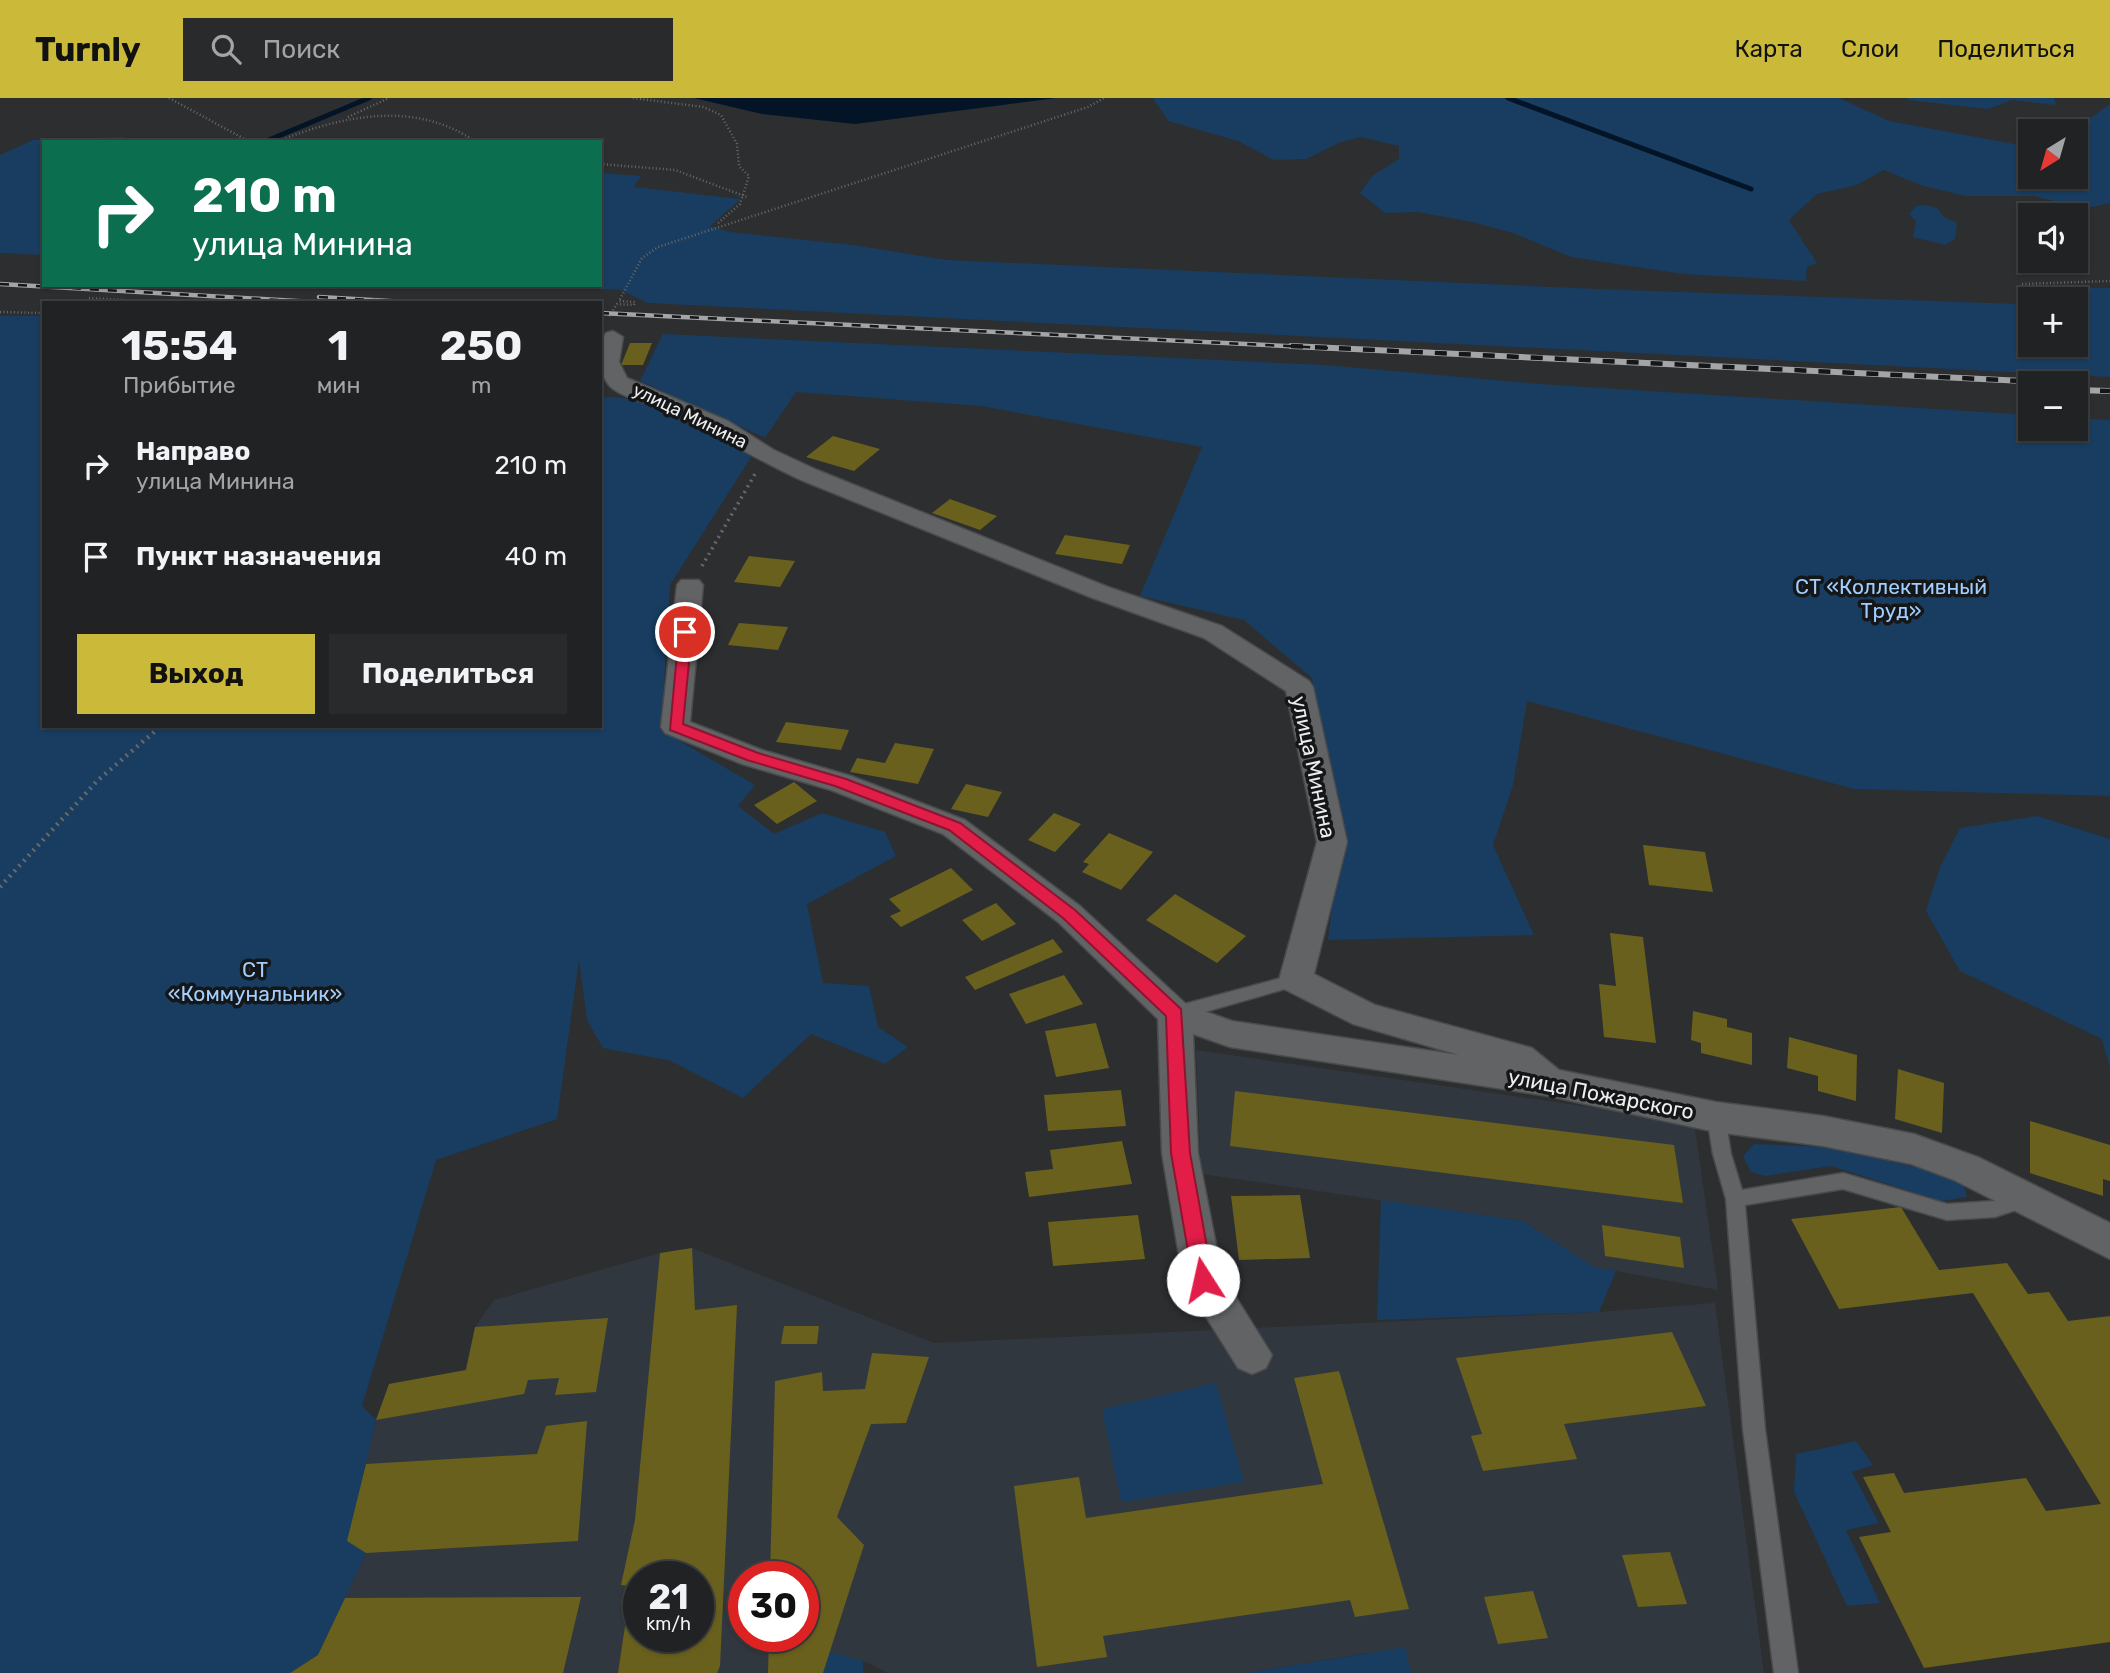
<!DOCTYPE html>
<html lang="ru">
<head>
<meta charset="utf-8">
<style>
  body { margin:0; font-family:Rubik,sans-serif; background:#292a2c; color:#f1f3f6; height:100vh; display:flex; flex-direction:column; font-size:26px; white-space:nowrap }
  * { box-sizing:border-box; margin:0 }
  p { font-size:23px; color:#a2a4a6 }
  .icon { flex:none; width:38px; height:38px; fill:none; stroke:currentColor; stroke-width:2; stroke-linecap:round; stroke-linejoin:round }
  .map { position:relative; flex:1; overflow:hidden }
  .panel { position:absolute; left:42px; top:203px; width:560px; height:427px; display:flex; flex-direction:column; background:#212224; border-radius:0px; box-shadow:0 2px 5px #0004,0 0 0 2px #3e3f41 }
  .panel>* { flex:none }
  .top-card { position:absolute; left:42px; top:42px; width:560px; height:147px; border-radius:0px; box-shadow:0 2px 5px #0004,0 0 0 2px #3e3f41; background:#0b6e4f; color:#fff; overflow:hidden }
  .needle { width:46px; rotate:217deg }
  .fabs { position:absolute; left:2018px; top:21px; display:grid; gap:14px }
  .fabs a { display:grid; place-items:center; width:70px; height:70px; border-radius:0px; background:#212224; box-shadow:0 2px 5px #0004,0 0 0 2px #3e3f41; font-size:35px }
  .speed { position:absolute; left:623px; top:1463px; display:flex; gap:14px; font-size:35px; font-weight:700; text-align:center }
  .speed>* { display:grid; place-content:center; width:91px; height:91px; border-radius:50%; background:#212224; box-shadow:0 2px 5px #0004,0 0 0 2px #3e3f41; line-height:1 }
  .speed small { font-size:18px; font-weight:400 }
  .speed .limit { border:10px solid #d22; background:#fff; color:#111 }
  .pin { position:absolute; display:grid; place-items:center; width:60px; height:60px; color:#fff; margin:-30px; border:4px solid #fff; border-radius:50%; box-shadow:0 2px 7px #0007 }
  .me { position:absolute; width:77px; margin:-38px; rotate:350deg; stroke-linejoin:round; filter:drop-shadow(0 0 5px #0008) }
  .turn { display:flex; align-items:center; gap:24px; height:147px; padding:0 35px; font-size:32px }
  .turn .icon { width:91px; height:91px; stroke-width:2.5 }
  .turn b { display:block; font-size:49px; line-height:60px }
  .eta { display:flex; justify-content:space-evenly; align-items:center; height:119px; text-align:center }
  .eta b { font-size:42px; font-weight:700; line-height:49px }
  .cta { display:flex; gap:14px; margin-top:auto; padding:14px 35px }
  .cta a { flex:1; height:80px; border-radius:0px; background:#cbba39; color:#111; font-size:28px; font-weight:700; line-height:80px; text-align:center }
  .cta a+a { background:#292a2c; color:#f1f3f6 }
  ul { padding:0; list-style:none }
  li { display:flex; align-items:center; gap:21px; height:91px; padding:0 35px }
  li div { flex:1 }
  li b { display:block; font-size:26px }
  li em { font-style:normal }
  header { display:flex; align-items:center; gap:42px; box-sizing:border-box; height:98px; padding:0 35px; background:#cbba39; color:#111 }
  header strong { font-size:33px }
  nav { display:flex; gap:38px; margin-inline-start:auto; font-size:24px }
  .search { width:490px; height:63px; background:#292a2c; display:flex; align-items:center; gap:18px; box-sizing:border-box; padding:0 24px; border-radius:0px; color:#a2a4a6; font-size:26px }
  .map>svg:first-child { display:block }
  .built { fill:#31373e; fill-rule:evenodd }
  .green { fill:#183d60; fill-rule:evenodd }
  .water { fill:#031426 }
  .lines { fill:none; stroke-linecap:round; stroke-linejoin:round }
  .stream { stroke:#031426; stroke-width:5 }
  .building { fill:#69601d; fill-rule:evenodd }
  .lane-casing { stroke:#484a4b; stroke-width:3 }
  .street-casing { stroke:#484a4b; stroke-width:3 }
  .path-far2 { stroke:#67696a; stroke-width:2.5; stroke-dasharray:1 2.5; stroke-linecap:butt }
  .path-far1 { stroke:#67696a; stroke-width:3.5; stroke-dasharray:2 4.5; stroke-linecap:butt }
  .path { stroke:#67696a; stroke-width:4.5; stroke-dasharray:2 5; stroke-linecap:butt }
  .lane { fill:#616365; fill-rule:evenodd }
  .street { fill:#616365; fill-rule:evenodd }
  .rail-far1-casing { stroke:#a4a5a7; stroke-width:4.5 }
  .rail-casing { stroke:#a4a5a7; stroke-width:6 }
  .rail-far1 { stroke:#151617; stroke-width:2.5; stroke-dasharray:9; stroke-linecap:butt }
  .rail { stroke:#151617; stroke-width:4.5; stroke-dasharray:12; stroke-linecap:butt }
  .route { fill:#e11d48; stroke:#92132f; stroke-width:2 }
  .labels { text-anchor:middle; dominant-baseline:central; stroke-width:7; stroke-linejoin:round; paint-order:stroke }
  .far-street-label { font-size:18px; fill:#ecedee; stroke:#151617 }
  .park-label { font-size:21px; fill:#a0cefe; stroke:#151617 }
  .street-label { font-size:21px; fill:#ecedee; stroke:#151617 }
</style>
</head>
<body>
<header>
<strong>Turnly</strong>
<div class="search"><svg class="icon" aria-label="search" viewBox="0 0 24 24"><circle cx="10" cy="10" r="6"/><path d="M15 15l6 6"/></svg>Поиск</div>
<nav><a>Карта</a><a>Слои</a><a>Поделиться</a></nav>
</header>
<div class="map">
<svg width="2110" height="1575" viewBox="0 0 2110 1575">
  <rect width="100%" height="100%" fill="#2c2e30"/>
  <!-- built -->
  <path class="built" d="M1196 952 1694 1024 1718 1192 1594 1169 1523 1123 1201 1076Z
    M692 1150 934 1245 1599 1214 1715 1205 1764 1575H1371L1366 1555 1246 1575H888L863 1563 828 1554 823 1575H290L318 1557 366 1455 347 1443 376 1322 389 1286 465 1272 475 1229 494 1202 660 1155ZM639 1479H698V1538H639ZM744 1479H803V1538H744Z"/>
  <!-- green -->
  <path class="green" d="M1153 0H1839L1889 23 2030 49V79H2076V33H2072L2110 6V105L2082 111 2035 98H1966L1923 88 1884 72 1857 87 1817 96 1789 122 1817 165 1807 169 1806 183 1683 176 1571 159 1513 135 1472 124 1418 114 1385 115 1360 95 1372 78 1399 61V48L1361 39 1341 44 1306 61 1274 62 1238 43 1168 23Z
    M1908 0H2054L2056 7 2012 2 1988 11 1908 2Z
    M124 39 127 44H44V157L0 155V57L33 42Z
    M600 75 641 78 634 89 741 101 710 128 730 134 853 147 947 162 1596 191 2018 206 2036 190H2110V279L648 205 621 192 536 187H600ZM2030 201H2076V247H2030Z
    M1927 107 1937 110 1944 119 1957 125 1955 141 1945 147 1913 139 1916 123 1909 116 1916 108Z
    M0 218H44V628H600V300C642 292 717 335 753 356L670 487 661 632 755 687 738 708 774 736 822 715 885 734 896 758 807 806 823 885 869 888 878 929 908 949 885 966 811 936 743 1000 671 963 603 950 587 922 579 862 557 1021 436 1062 362 1308 376 1322 348 1443 366 1455 318 1557 290 1575H0Z
    M663 236 1325 267 1539 286 2030 317V331H2076V320L2110 322V698L1854 691 1527 603 1513 687 1493 747 1534 837 1328 842 1339 751 1312 580 1244 522 1140 498 1202 349 981 308 796 294 765 340 640 283Z
    M2037 718 2110 741V970L2102 941 1960 873 1926 813 1940 769 1960 730Z
    M1754 1046 1827 1049 1915 1069 1963 1085 1967 1099 1941 1103 1831 1068 1765 1078 1751 1074 1743 1058Z
    M1381 1102 1523 1123 1594 1169 1616 1173 1599 1214 1377 1222Z
    M1216 1285 1244 1384 1121 1404 1102 1311Z
    M1856 1343 1873 1367 1852 1374 1879 1425 1846 1432 1880 1505 1847 1508 1794 1394 1796 1356Z
    M1405 1549 1411 1575H1246Z
    M828 1553 863 1563V1575H823Z"/>
  <!-- water -->
  <path class="water" d="M694 0H1056L855 26 762 16Z"/>
  <g class="lines">
    <!-- stream -->
    <path class="stream" d="M1508 0 1751 91
      M264 44 369 0"/>
  </g>
  <!-- building -->
  <path class="building" d="M630 245H652L643 267H621Z
    M833 338 880 351 854 373 806 359Z
    M950 401 997 418 980 432 932 415Z
    M1065 437 1130 447 1122 466 1055 456Z
    M749 458 795 463 780 489 734 484Z
    M739 525 788 529 778 552 728 547Z
    M786 624 849 632 841 652 776 644Z
    M895 645 934 651 918 686 850 674 857 660 885 665Z
    M794 684 817 703 777 726 754 707Z
    M966 686 1002 694 988 719 951 711Z
    M1054 715 1081 726 1055 754 1028 742Z
    M1109 735 1153 754 1121 792 1082 774 1089 766 1083 764Z
    M1643 747 1705 754 1713 794 1649 787Z
    M951 770 973 792 901 829 890 818 901 813 889 801Z
    M1175 796 1246 838 1217 865 1146 822Z
    M996 805 1016 826 982 843 962 822Z
    M1610 835 1643 839 1656 945 1604 939 1599 886 1616 888Z
    M1053 841 1063 854 975 892 965 879Z
    M1064 877 1083 906 1026 926 1009 896Z
    M1693 913 1727 921V929L1752 935V967L1701 955V945L1691 942Z
    M1096 925 1109 970 1056 979 1045 933Z
    M1789 939 1857 957 1856 1003 1818 993V978L1787 970Z
    M1898 971 1944 985 1942 1035 1895 1021Z
    M1121 992 1126 1028 1048 1033 1044 997Z
    M1235 993 1674 1047 1683 1105 1230 1048Z
    M2030 1023 2110 1047V1083L2103 1081V1098L2030 1075Z
    M1122 1043 1132 1086 1029 1099 1025 1074 1053 1071 1050 1052Z
    M1300 1097 1310 1160 1239 1162 1231 1098Z
    M1901 1109 1939 1172 2007 1165 2028 1196 2049 1194 2068 1223 2110 1218V1544L1924 1570 1859 1439 1891 1434 1863 1379 1894 1375 1904 1395 2026 1380 2046 1413 2101 1406 1973 1195 1839 1211 1791 1121Z
    M1138 1117 1145 1161 1053 1168 1048 1124Z
    M1602 1127 1680 1139 1684 1170 1605 1158Z
    M692 1150 695 1212 737 1207 720 1568 717 1575H618L631 1488 621 1487 635 1422 660 1155ZM639 1479H698V1538H639Z
    M608 1220 596 1294 555 1297 559 1280 528 1282 524 1296 376 1322 389 1286 466 1272 475 1229Z
    M784 1228H819L817 1246H781Z
    M1672 1234 1706 1308 1564 1326 1577 1361 1483 1373 1471 1338 1482 1336 1456 1260Z
    M872 1255 929 1259 906 1325 871 1326 837 1419 864 1447 823 1575H768L769 1538H803V1479H770L775 1283 822 1274 823 1293 865 1291Z
    M1339 1273 1409 1511 1355 1519 1350 1502 1103 1538 1107 1559 1037 1569 1014 1388 1079 1379 1086 1420 1323 1386 1294 1280Z
    M587 1323 578 1443 366 1455 347 1443 366 1366 537 1356 546 1328Z
    M1670 1454 1687 1506 1638 1509 1622 1457Z
    M1533 1493 1548 1540 1498 1546 1484 1499Z
    M581 1499 563 1575H290L318 1557 345 1500Z"/>
  <g class="lines">
    <!-- lane casing -->
    <g class="lane-casing">
      <path id="lane" d="M1296 876 1302 878 1304 882 1302 886 1177 922 1171 920 1168 915 1171 910 1177 908Z
        M1716 1012 1722 1014 1725 1019 1731 1056 1742 1092 1843 1075 1947 1106 1995 1103 2020 1090 2027 1092 2029 1098 2019 1111 1995 1119 1947 1122 1843 1091 1745 1107 1765 1331 1798 1575H1774L1743 1331 1726 1101 1713 1056 1707 1019 1710 1014Z"/>
    </g>
    <!-- street casing -->
    <g class="street-casing">
      <path id="street" d="M613 233 623 239 619 264 627 280 728 323 774 352 817 372 1108 489 1222 528 1309 583 1313 589 1347 744 1314 876 1375 907 1532 950 1559 972 1716 1004 1823 1018 1914 1036 1980 1060 2110 1125V1161L1954 1082 1911 1066 1823 1048 1716 1034 1549 998 1230 949 1193 936 1198 1055 1222 1177 1272 1257 1266 1270 1252 1276 1238 1270 1183 1182 1162 1055 1158 921 1058 824 943 736 831 692 742 666 665 635 661 629 677 487 681 482H699L703 487 690 624 762 652 851 678 965 722 1080 808 1187 907 1232 923 1459 957 1353 926 1284 891 1279 882 1317 744 1286 593 1204 540 1090 499 801 382C753 360 710 332 662 311 647 305 617 298 608 286 598 272 596 249 606 235Z"/>
    </g>
    <!-- path-far2 -->
    <path class="path-far2" d="M169 0 250 44
      M633 0 703 9 721 17 737 46 739 68 749 78 740 106 717 126
      M348 19 389 0
      M276 44C341 18 414 1 476 44
      M600 66 675 72 747 99
      M2022 186 2110 183
      M89 200 176 205
      M0 214 44 215
      M609 218 617 206 634 207 635 204 619 203 642 160 658 149 1088 9 1104 0"/>
    <!-- path-far1 -->
    <path class="path-far1" d="M702 468 755 376"/>
    <!-- path -->
    <path class="path" d="M0 789 97 683 161 628"/>
    <!-- lane -->
    <use href="#lane" class="lane"/>
    <!-- street -->
    <use href="#street" class="street"/>
    <!-- rail-far1 casing -->
    <g class="rail-far1-casing">
      <path id="rail-far1" d="M0 186 331 205
        M319 199 424 205
        M600 215 1328 250"/>
    </g>
    <!-- rail casing -->
    <g class="rail-casing">
      <path id="rail" d="M1291 248 2065 285
        M2076 292 2110 293"/>
    </g>
    <!-- rail-far1 -->
    <use href="#rail-far1" class="rail-far1"/>
    <!-- rail -->
    <use href="#rail" class="rail"/>
  </g>
  <!-- route -->
  <path class="route" d="M685 530 692 534 683 626 758 655 846 681 960 725 1075 812 1181 911 1190 1055 1213 1182 1210 1188 1203 1191 1196 1188 1193 1182 1171 1055 1166 918 1063 820 949 732 835 688 747 662 670 632 679 534Z"/>
  <g class="labels">
    <!-- far-street labels -->
    <g class="far-street-label">
      <text transform="translate(690 318) rotate(26)">улица Минина</text>
    </g>
    <!-- park labels -->
    <g class="park-label">
      <text x="1891" y="488">СТ «Коллективный<tspan x="1891" dy="24">Труд»</tspan></text>
      <text x="255" y="871">СТ<tspan x="255" dy="24">«Коммунальник»</tspan></text>
    </g>
    <!-- street labels -->
    <g class="street-label">
      <text transform="translate(1314 669) rotate(78)">улица Минина</text>
      <text transform="translate(1601 996) rotate(11)">улица Пожарского</text>
    </g>
  </g>
</svg>
<div class="fabs">
<a><svg class="needle" viewBox="-14 -14 28 28"><path d="M0-13l5 13h-10z" fill="#e53935"/><path d="M0 13l5-13h-10z" fill="#a2a4a6"/></svg></a>
<a><svg class="icon" aria-label="sound" viewBox="0 0 24 24"><path d="M4 9h4l5-4v14l-5-4H4zM17 9q2 3 0 6"/></svg></a>
<a>+</a>
<a>−</a>
</div>
<div class="speed"><div>21<small>km/h</small></div><div class="limit">30</div></div>
<div class="pin" style="left:685px;top:534px;background:#d93025"><svg class="icon" aria-label="arrive" viewBox="0 0 24 24"><path d="M6 21V4h12l-3 4 3 4H6"/></svg></div>
<svg class="me" style="left:1203px;top:1182px" viewBox="-20 -20 40 40"><circle r="19" fill="#fff"/><path d="M0-13L10 11 0 6-10 11z" fill="#e11d48"/></svg>
<div class="top-card">
<div class="turn"><svg class="icon" aria-label="right" viewBox="0 0 24 24"><path d="M7 20v-9h11M14 6l5 5-5 5"/></svg><div><b>210 m</b>улица Минина</div></div>
</div>
<section class="panel">
<div class="eta">
<div><b>15:54</b><p>Прибытие</p></div>
<div><b>1</b><p>мин</p></div>
<div><b>250</b><p>m</p></div>
</div>
<ul>
<li><svg class="icon" aria-label="right" viewBox="0 0 24 24"><path d="M7 20v-9h11M14 6l5 5-5 5"/></svg><div><b>Направо</b><p>улица Минина</p></div><em>210 m</em></li>
<li><svg class="icon" aria-label="arrive" viewBox="0 0 24 24"><path d="M6 21V4h12l-3 4 3 4H6"/></svg><div><b>Пункт назначения</b></div><em>40 m</em></li>
</ul>
<div class="cta"><a>Выход</a><a>Поделиться</a></div>
</section>
</div>
</body>
</html>
